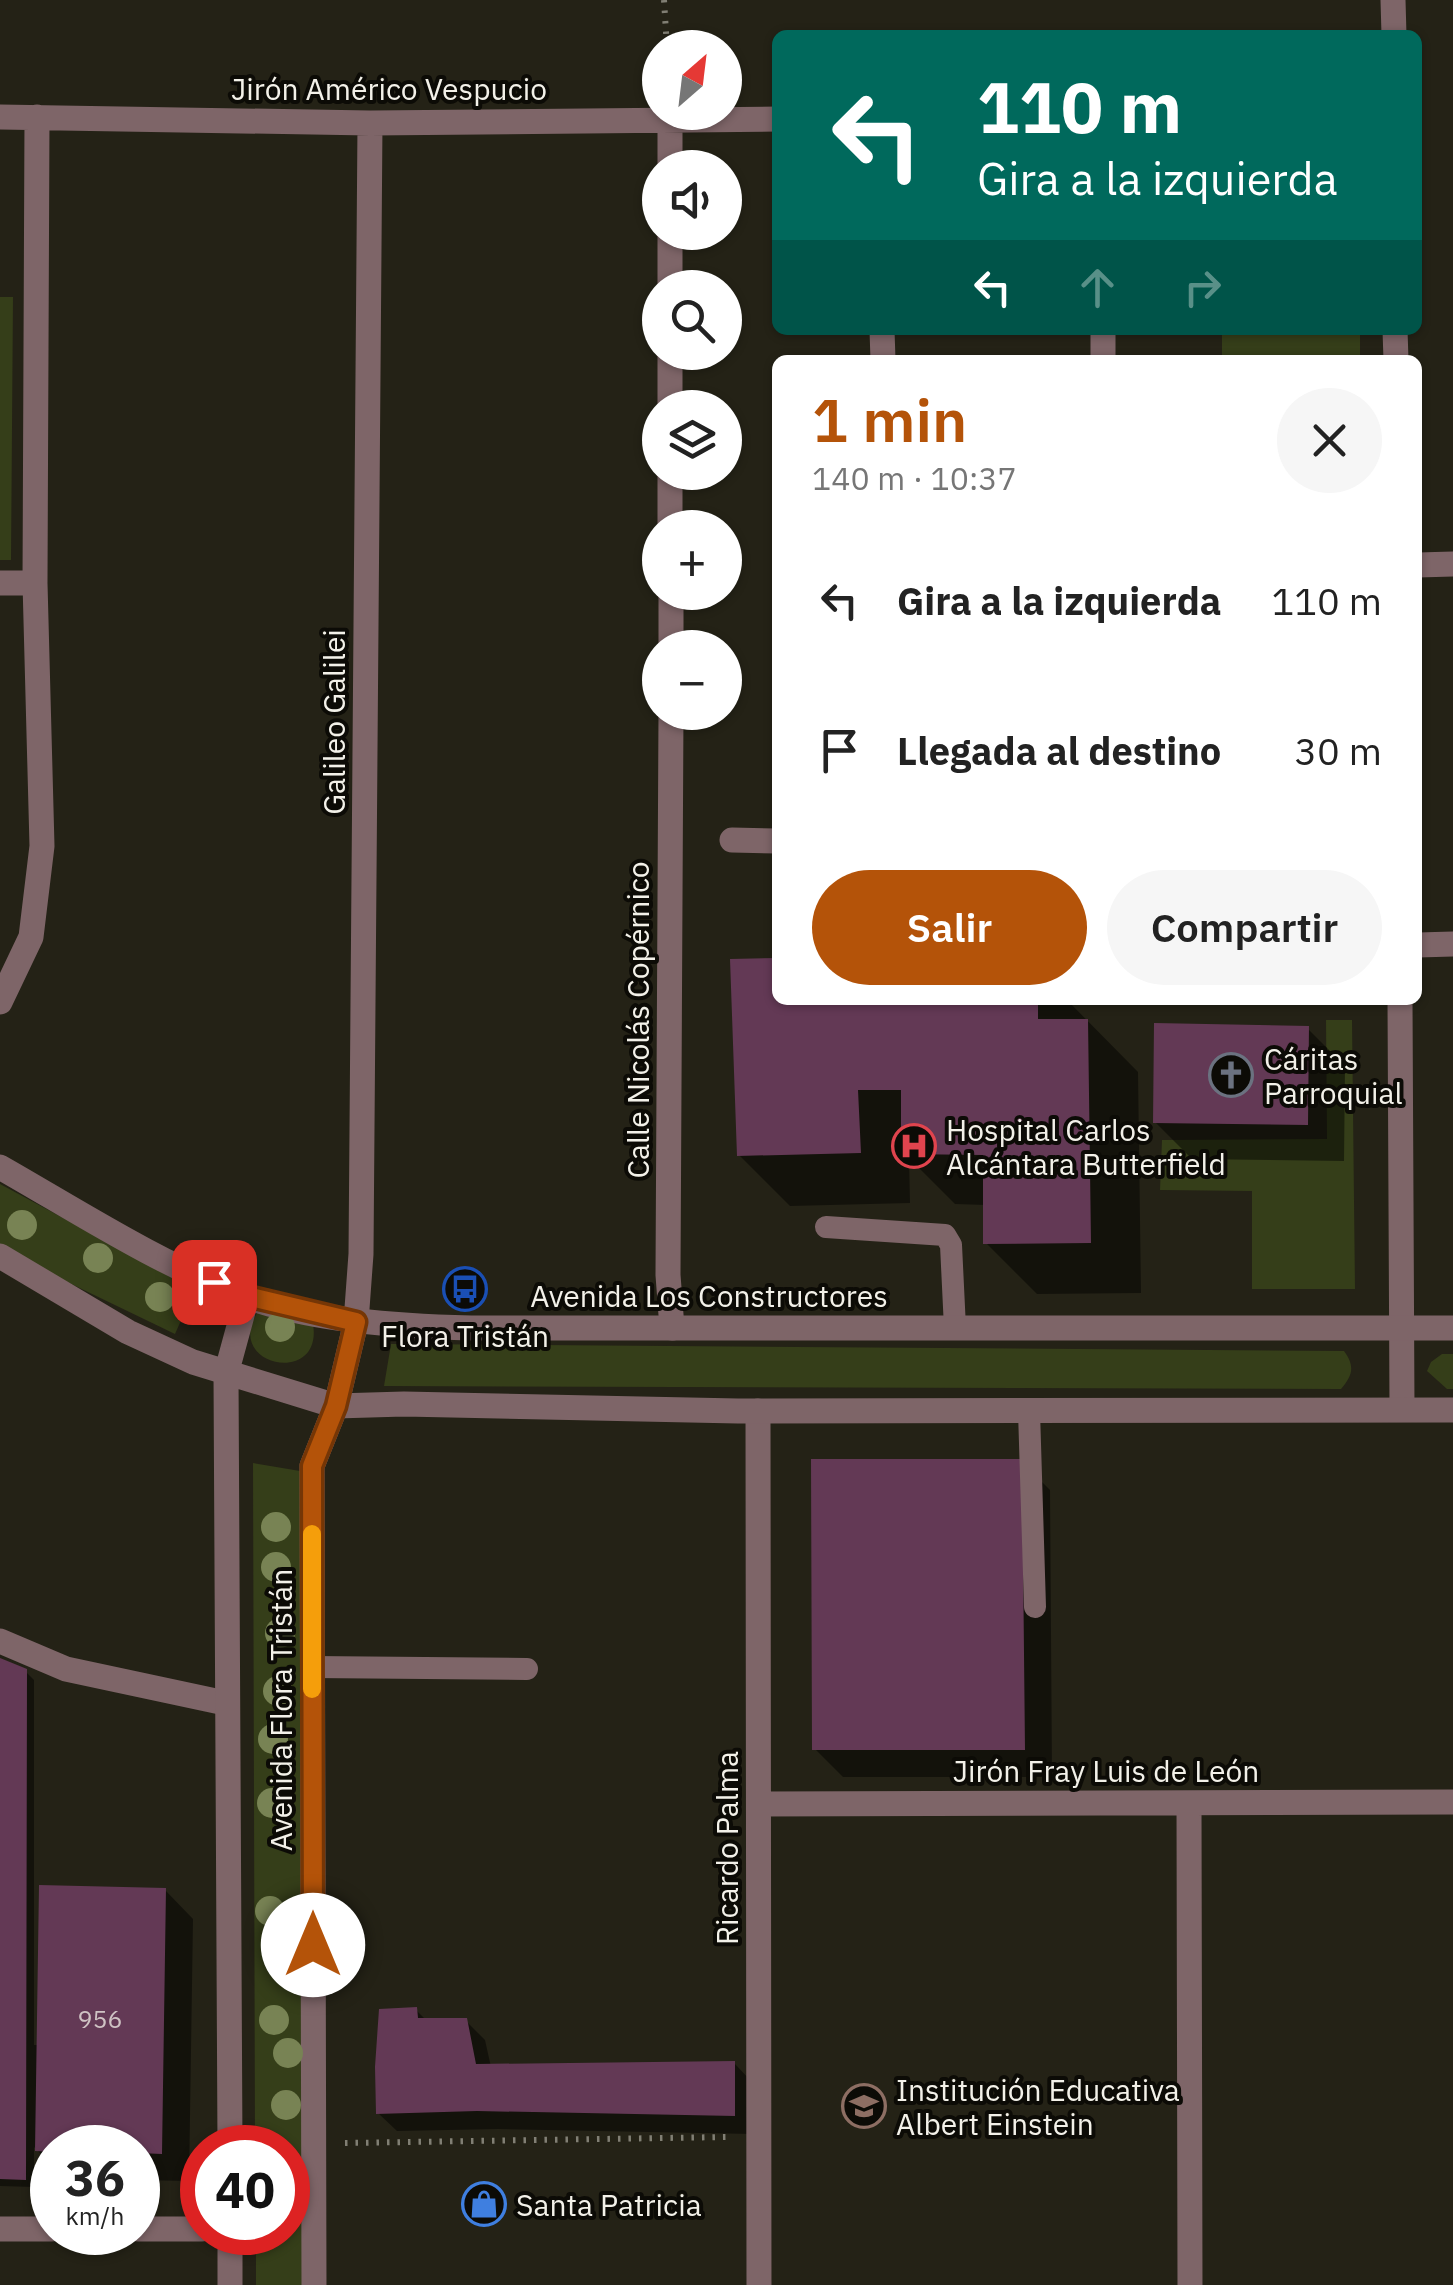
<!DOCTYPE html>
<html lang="es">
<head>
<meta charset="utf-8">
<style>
  body { margin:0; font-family:"IBM Plex Sans",sans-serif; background:#f6f6f6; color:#222; height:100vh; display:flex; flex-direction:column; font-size:38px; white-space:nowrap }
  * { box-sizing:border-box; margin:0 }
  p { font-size:32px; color:#767676 }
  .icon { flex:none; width:55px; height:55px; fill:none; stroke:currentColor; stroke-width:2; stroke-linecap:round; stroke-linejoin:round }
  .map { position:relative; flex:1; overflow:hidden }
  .side { position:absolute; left:772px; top:355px; width:650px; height:650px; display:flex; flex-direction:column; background:#fff; border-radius:15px; box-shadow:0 2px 8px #0004 }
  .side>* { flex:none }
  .banner { position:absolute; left:772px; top:30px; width:650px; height:305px; border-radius:15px; box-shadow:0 2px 8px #0004; background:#00695c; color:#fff; overflow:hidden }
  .needle { width:65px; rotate:28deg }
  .fabs { position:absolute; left:642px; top:30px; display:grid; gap:20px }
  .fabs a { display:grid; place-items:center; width:100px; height:100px; border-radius:50%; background:#fff; box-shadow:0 2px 8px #0004; font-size:50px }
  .speed { position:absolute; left:30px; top:2125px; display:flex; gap:20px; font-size:50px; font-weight:700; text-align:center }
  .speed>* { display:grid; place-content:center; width:130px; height:130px; border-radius:50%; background:#fff; box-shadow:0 2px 8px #0004; line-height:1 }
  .speed small { font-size:25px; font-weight:400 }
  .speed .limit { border:15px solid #d22; background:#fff; color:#111 }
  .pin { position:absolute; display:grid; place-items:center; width:85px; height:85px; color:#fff; margin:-42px; border-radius:20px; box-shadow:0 5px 15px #0006 }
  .me { position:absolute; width:110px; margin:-55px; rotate:0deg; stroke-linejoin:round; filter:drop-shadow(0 0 8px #0008) }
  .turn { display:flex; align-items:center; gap:35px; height:210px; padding:0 40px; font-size:45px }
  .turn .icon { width:130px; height:130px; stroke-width:2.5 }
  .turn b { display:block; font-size:70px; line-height:85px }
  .lanes { display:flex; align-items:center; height:95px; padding:0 40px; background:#0003; justify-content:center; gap:50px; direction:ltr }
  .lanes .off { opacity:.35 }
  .round { display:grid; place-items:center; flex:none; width:105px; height:105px; border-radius:52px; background:#f6f6f6 }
  .summary { display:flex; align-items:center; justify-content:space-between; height:170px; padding:0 40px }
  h1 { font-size:60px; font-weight:600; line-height:75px; color:#b45309 }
  .button { display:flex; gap:20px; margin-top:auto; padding:20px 40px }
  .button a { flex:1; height:115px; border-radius:60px; background:#b45309; color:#fff; font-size:40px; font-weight:600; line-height:115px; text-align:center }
  .button a+a { background:#f6f6f6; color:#222 }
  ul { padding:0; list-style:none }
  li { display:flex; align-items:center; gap:30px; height:150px; padding:0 40px }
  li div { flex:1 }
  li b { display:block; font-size:38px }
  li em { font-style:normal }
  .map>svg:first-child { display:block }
  .green { fill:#353e19 }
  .shadow { fill:#0007 }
  .building { fill:#633955 }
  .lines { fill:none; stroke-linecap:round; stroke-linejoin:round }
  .path { stroke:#817f74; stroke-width:6; stroke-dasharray:2.5 8; stroke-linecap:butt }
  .service { stroke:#7e6568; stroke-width:22 }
  .minor { stroke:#7e6568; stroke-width:25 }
  .tertiary { stroke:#7e6568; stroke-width:25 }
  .tree { fill:#788354 }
  .route-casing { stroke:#753606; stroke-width:25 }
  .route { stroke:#b45309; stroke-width:18 }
  .slow { stroke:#f59e0b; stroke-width:18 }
  .labels { text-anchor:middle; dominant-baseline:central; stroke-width:8; stroke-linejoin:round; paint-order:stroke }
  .number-label { font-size:25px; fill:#cfc3c4 }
  .street-label { font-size:30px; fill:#f3f1e9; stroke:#0c0b06 }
  .poi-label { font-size:30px; fill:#f3f1e9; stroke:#0c0b06; text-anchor:start }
</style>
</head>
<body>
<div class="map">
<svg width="1453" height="2285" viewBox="0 0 1453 2285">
  <rect width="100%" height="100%" fill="#242216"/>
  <!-- green -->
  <path class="green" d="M0 297H13L11 560H0Z
    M1222 330H1360V360H1222Z
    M1326 1020H1352L1355 1289H1252V1191L1160 1190 1162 1140 1327 1139Z
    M0 1184 195 1289 175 1334 32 1265 0 1246Z
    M259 1310 312 1319C329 1389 219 1367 259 1310Z
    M391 1344 1344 1351C1355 1366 1353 1375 1341 1389L384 1386Z
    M1442 1354H1453V1389H1447L1427 1371 1431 1362Z
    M253 1463 306 1472 307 2285H256V2233L288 2232V2148L255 2147Z"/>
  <!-- shadow -->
  <path class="shadow" d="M778 1000H1067L1138 1072 1141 1293 1037 1294 986 1243V1205L955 1204 909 1158 910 1203 790 1206 739 1155Z
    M1308 1029 1345 1066 1344 1161 1192 1159 1155 1122Z
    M1021 1461 1050 1490 1052 1777H843L815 1749Z
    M0 1661 25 1671 34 1680V2045H39L165 1890 193 1919 189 2181 138 2180V2148H52V2165L34 2147V2187L0 2186Z
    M416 2010 427 2021H466L485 2040 491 2067 734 2063 752 2082 753 2134 498 2129 397 2131 378 2113Z"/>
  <!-- building -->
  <path class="building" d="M778 958V1000H1038V1019H1088L1091 1243 983 1244V1155L901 1154V1090H858L861 1153 737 1156 730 959Z
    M1154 1023 1309 1026 1308 1125 1153 1123Z
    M811 1459H1022L1025 1750H812Z
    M0 1658 27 1669 26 2180 0 2179Z
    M39 1885 166 1888 162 2154 138 2153V2148H52V2152L35 2151Z
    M417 2007 418 2018H467L476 2064 735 2061V2116L477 2111 376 2114 375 2067 379 2009Z"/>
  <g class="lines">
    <!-- path -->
    <path class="path" d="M664 0 667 48
      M345 2143 727 2137"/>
    <!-- service -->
    <path class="service" d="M826 1227 945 1235 951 1245 955 1328
      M1029 1411 1035 1607
      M312 1667 527 1669"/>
    <!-- minor -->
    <path class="minor" d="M1393 0 1394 35
      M0 117 370 123 778 119
      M670 168V119
      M670 232V288
      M882 330 883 360
      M1103 330V360
      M1395 330 1396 360
      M670 352V408
      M670 472V528
      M1418 565 1453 564
      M0 583H35
      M671 592V648
      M671 712 668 1275 672 1328
      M732 840 778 841
      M1418 945 1453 944
      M1400 1000 1402 1408
      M0 1002 31 937 42 846 35 583 37 117
      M356 1322 361 1254 370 123
      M758 1411 759 2285
      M0 1641 66 1669 225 1703
      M1189 1803 1190 2285
      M759 1804 1453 1802
      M0 2229H52
      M138 2229H202"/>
    <!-- tertiary -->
    <path class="tertiary" d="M0 1167C79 1212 159 1264 244 1296 314 1321 398 1326 471 1328H1453
      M0 1256 128 1332 193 1362 336 1406 404 1404 738 1411 1453 1410
      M230 2148 226 1374 247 1297
      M230 2232V2285
      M314 2285 312 1466 336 1406 356 1322"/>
  </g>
  <!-- trees -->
  <g class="tree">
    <circle cx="22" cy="1225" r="15"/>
    <circle cx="98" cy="1258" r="15"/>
    <circle cx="160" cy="1297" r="15"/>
    <circle cx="280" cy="1327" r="15"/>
    <circle cx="276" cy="1527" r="15"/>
    <circle cx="276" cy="1567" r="15"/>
    <circle cx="280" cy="1633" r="15"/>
    <circle cx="278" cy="1691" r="15"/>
    <circle cx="273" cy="1739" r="15"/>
    <circle cx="272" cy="1803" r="15"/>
    <circle cx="270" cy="1911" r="15"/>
    <circle cx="274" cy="2020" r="15"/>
    <circle cx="288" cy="2053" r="15"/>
    <circle cx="286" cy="2105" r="15"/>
  </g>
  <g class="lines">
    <!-- route casing -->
    <g class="route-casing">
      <path id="route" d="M214 1282 247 1296 356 1322 336 1406 312 1466 313 1945"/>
    </g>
    <!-- route -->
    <use href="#route" class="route"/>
    <!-- slow -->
    <path class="slow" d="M312 1534V1689"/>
  </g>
  <!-- icons -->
  <defs>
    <g id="church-ring" transform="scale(2.25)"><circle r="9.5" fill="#0c0b06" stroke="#6b7280" stroke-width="1.5"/><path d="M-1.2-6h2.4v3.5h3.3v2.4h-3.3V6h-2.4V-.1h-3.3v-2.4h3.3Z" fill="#6b7280"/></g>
    <g id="hospital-ring" transform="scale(2.25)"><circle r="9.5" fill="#0c0b06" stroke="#e0444e" stroke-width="1.5"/><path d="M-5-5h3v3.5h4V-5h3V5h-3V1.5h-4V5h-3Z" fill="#e0444e"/></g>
    <g id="bus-ring" transform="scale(2.25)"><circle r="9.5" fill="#0c0b06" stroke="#1a4fb4" stroke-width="1.5"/><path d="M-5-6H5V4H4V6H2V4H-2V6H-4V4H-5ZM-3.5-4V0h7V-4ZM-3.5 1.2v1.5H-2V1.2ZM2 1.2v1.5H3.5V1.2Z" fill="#1a4fb4"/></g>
    <g id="school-ring" transform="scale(2.25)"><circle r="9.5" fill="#0c0b06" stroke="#8d6e63" stroke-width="1.5"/><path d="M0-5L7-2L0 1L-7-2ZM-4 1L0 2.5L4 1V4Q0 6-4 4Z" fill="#8d6e63"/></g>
    <g id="shop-ring" transform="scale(2.25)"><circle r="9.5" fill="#0c0b06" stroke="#3f7fe0" stroke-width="1.5"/><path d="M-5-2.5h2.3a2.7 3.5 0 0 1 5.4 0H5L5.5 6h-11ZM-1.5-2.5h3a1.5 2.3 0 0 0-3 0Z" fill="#3f7fe0"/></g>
  </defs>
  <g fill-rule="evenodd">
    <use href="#church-ring" x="1231" y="1075"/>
    <use href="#hospital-ring" x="914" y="1146"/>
    <use href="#bus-ring" x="465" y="1289"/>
    <use href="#school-ring" x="864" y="2106"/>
    <use href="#shop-ring" x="484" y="2204"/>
  </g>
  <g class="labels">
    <!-- number labels -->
    <g class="number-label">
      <text x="100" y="2018">956</text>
    </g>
    <!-- street labels -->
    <g class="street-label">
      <text x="389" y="88">Jirón Américo Vespucio</text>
      <text transform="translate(333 722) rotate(-90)">Galileo Galilei</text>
      <text transform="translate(637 1020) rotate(-90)">Calle Nicolás Copérnico</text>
      <text x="709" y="1295">Avenida Los Constructores</text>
      <text transform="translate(280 1710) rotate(-90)">Avenida Flora Tristán</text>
      <text x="1106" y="1770">Jirón Fray Luis de León</text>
      <text transform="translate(726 1848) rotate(-90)">Ricardo Palma</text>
    </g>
    <!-- poi labels -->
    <g class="poi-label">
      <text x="1264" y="1058">Cáritas<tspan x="1264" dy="34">Parroquial</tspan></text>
      <text x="946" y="1129">Hospital Carlos<tspan x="946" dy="34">Alcántara Butterfield</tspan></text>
      <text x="465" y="1335" text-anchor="middle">Flora Tristán</text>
      <text x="896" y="2089">Institución Educativa<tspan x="896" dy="34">Albert Einstein</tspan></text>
      <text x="516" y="2204">Santa Patricia</text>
    </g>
  </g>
</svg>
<div class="fabs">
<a><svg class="needle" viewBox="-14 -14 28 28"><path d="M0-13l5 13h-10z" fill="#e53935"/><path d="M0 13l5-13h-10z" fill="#767676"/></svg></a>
<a><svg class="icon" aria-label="sound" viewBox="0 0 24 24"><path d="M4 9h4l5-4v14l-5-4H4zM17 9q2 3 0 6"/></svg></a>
<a><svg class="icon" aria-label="search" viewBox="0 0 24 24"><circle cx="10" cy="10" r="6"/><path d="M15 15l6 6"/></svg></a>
<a><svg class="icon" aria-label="layers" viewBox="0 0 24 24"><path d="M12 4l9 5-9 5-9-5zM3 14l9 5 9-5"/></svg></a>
<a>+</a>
<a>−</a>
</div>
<div class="speed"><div>36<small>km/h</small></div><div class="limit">40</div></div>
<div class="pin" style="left:214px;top:1282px;background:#d93025"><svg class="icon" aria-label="arrive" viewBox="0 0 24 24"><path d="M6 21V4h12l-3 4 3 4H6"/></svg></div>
<svg class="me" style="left:313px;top:1945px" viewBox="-20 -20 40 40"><circle r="19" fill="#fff"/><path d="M0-13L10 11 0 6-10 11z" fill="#b45309"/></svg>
<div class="banner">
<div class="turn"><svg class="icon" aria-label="left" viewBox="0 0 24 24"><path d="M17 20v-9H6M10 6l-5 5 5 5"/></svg><div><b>110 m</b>Gira a la izquierda</div></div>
<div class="lanes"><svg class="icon" aria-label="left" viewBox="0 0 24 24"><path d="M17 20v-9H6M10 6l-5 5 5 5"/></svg><svg class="icon off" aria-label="ahead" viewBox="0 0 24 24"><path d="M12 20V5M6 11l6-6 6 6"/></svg><svg class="icon off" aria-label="right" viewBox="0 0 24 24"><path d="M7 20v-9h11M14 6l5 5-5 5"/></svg></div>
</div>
<section class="side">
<div class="summary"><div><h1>1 min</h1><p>140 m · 10:37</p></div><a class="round"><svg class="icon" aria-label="close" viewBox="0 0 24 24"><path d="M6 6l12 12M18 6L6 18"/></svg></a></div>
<ul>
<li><svg class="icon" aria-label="left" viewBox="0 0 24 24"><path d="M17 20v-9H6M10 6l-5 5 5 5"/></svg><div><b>Gira a la izquierda</b></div><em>110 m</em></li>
<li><svg class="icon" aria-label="arrive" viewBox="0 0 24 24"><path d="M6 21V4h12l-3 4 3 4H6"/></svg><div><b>Llegada al destino</b></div><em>30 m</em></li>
</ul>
<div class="button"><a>Salir</a><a>Compartir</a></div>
</section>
</div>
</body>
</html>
